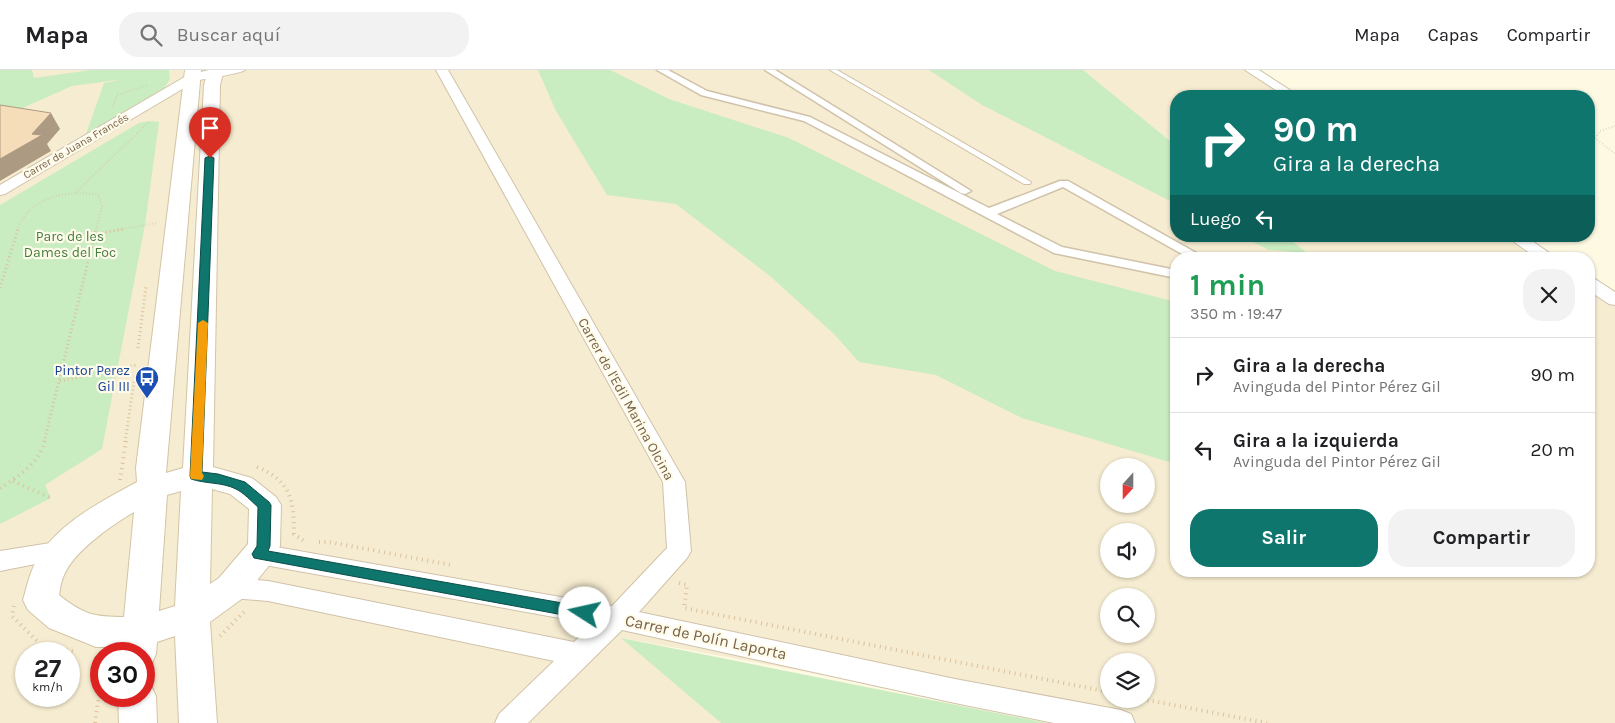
<!DOCTYPE html>
<html lang="es">
<head>
<meta charset="utf-8">
<style>
  body { margin:0; font-family:Karla,sans-serif; background:#f2f2f2; color:#202124; height:100vh; display:flex; flex-direction:column; font-size:19px; white-space:nowrap }
  * { box-sizing:border-box; margin:0 }
  p { font-size:16px; color:#757577 }
  .icon { flex:none; width:28px; height:28px; fill:none; stroke:currentColor; stroke-width:2; stroke-linecap:round; stroke-linejoin:round }
  .map { position:relative; flex:1; overflow:hidden }
  .details { position:absolute; left:1170px; top:182px; width:425px; height:325px; display:flex; flex-direction:column; background:#fff; border-radius:20px; box-shadow:0 1px 4px #0004 }
  .details>* { flex:none }
  .hud { position:absolute; left:1170px; top:20px; width:425px; height:152px; border-radius:20px; box-shadow:0 1px 4px #0004; background:#0f766e; color:#fff; overflow:hidden }
  .needle { width:32px; rotate:201deg }
  .buttons { position:absolute; left:1100px; top:388px; display:grid; gap:10px }
  .buttons a { display:grid; place-items:center; width:55px; height:55px; border-radius:50%; background:#fff; box-shadow:0 1px 4px #0004; font-size:25px }
  .speed { position:absolute; left:15px; top:572px; display:flex; gap:10px; font-size:25px; font-weight:700; text-align:center }
  .speed>* { display:grid; place-content:center; width:65px; height:65px; border-radius:50%; background:#fff; box-shadow:0 1px 4px #0004; line-height:1 }
  .speed small { font-size:12px; font-weight:400 }
  .speed .limit { border:8px solid #d22; background:#fff; color:#111 }
  .pin { position:absolute; display:grid; place-items:center; width:42px; height:42px; color:#fff; margin:-51px -21px; border-radius:50% 50% 50% 0; rotate:-45deg; box-shadow:0 0 5px #0007 }
  .pin .icon { rotate:45deg }
  .me { position:absolute; width:55px; margin:-28px; rotate:280deg; stroke-linejoin:round; filter:drop-shadow(0 0 4px #0008) }
  .turn { display:flex; align-items:center; gap:18px; height:105px; padding:0 20px; font-size:22px }
  .turn .icon { width:65px; height:65px; stroke-width:2.5 }
  .turn b { display:block; font-size:35px; line-height:42px }
  .then { display:flex; align-items:center; height:48px; padding:0 20px; background:#0003; gap:10px; font-size:19px }
  .round { display:grid; place-items:center; flex:none; width:52px; height:52px; border-radius:20px; background:#f2f2f2 }
  .overview { display:flex; align-items:center; justify-content:space-between; height:85px; padding:0 20px }
  h1 { font-size:30px; font-weight:700; line-height:38px; color:#1e9e55 }
  .primary-button { display:flex; gap:10px; margin-top:auto; padding:10px 20px }
  .primary-button a { flex:1; height:58px; border-radius:20px; background:#0f766e; color:#fff; font-size:20px; font-weight:700; line-height:58px; text-align:center }
  .primary-button a+a { background:#f2f2f2; color:#202124 }
  ul { padding:0; list-style:none }
  li { display:flex; align-items:center; gap:15px; height:75px; padding:0 20px; border-top:1px solid #e0e0e0 }
  li div { flex:1 }
  li b { display:block; font-size:19px }
  li em { font-style:normal }
  header { display:flex; align-items:center; gap:30px; box-sizing:border-box; height:70px; padding:0 25px; background:#fff; border-bottom:1px solid #e0e0e0 }
  header strong { font-size:24px }
  nav { display:flex; gap:28px; margin-inline-start:auto; font-size:18px }
  .search { width:350px; height:45px; background:#f2f2f2; display:flex; align-items:center; gap:12px; box-sizing:border-box; padding:0 18px; border-radius:20px; color:#757577; font-size:19px }
  .map>svg:first-child { display:block }
  .residential { fill:#f6ecd1; fill-rule:evenodd }
  .green { fill:#c9ecc0 }
  .lines { fill:none; stroke-linecap:round; stroke-linejoin:round }
  .service-casing { stroke:#d0c2a9; stroke-width:2 }
  .pedestrian-casing { stroke:#d0c2a9; stroke-width:3 }
  .minor-casing { stroke:#d0c2a9; stroke-width:2 }
  .secondary-casing { stroke:#d3c4a5; stroke-width:2 }
  .path-far2 { stroke:#dac19c; stroke-width:2; stroke-dasharray:0.5 2.5; stroke-linecap:butt }
  .path-far1 { stroke:#dac19c; stroke-width:3; stroke-dasharray:1 3; stroke-linecap:butt }
  .path { stroke:#dac19c; stroke-width:4; stroke-dasharray:1 4.5; stroke-linecap:butt }
  .service { fill:#fff; fill-rule:evenodd }
  .pedestrian { fill:#fff; fill-rule:evenodd }
  .minor { fill:#fff; fill-rule:evenodd }
  .secondary { fill:#fff; fill-rule:evenodd }
  .shaded-wall { fill:#ac9b82 }
  .building { fill:#f5ddb9; stroke:#ac9b82 }
  .route { fill:#0f766e; stroke:#0a4d48 }
  .slow { fill:#f59e0b }
  .labels { text-anchor:middle; dominant-baseline:central; stroke-width:4.5; stroke-linejoin:round; paint-order:stroke }
  .far-street-label { font-size:11px; fill:#786247; stroke:#fffbeb }
  .park-label { font-size:14px; fill:#447f3e; stroke:#fffbeb }
  .transit-label { font-size:14px; fill:#164399; stroke:#fffbeb; text-anchor:end }
  .street-label { font-size:14px; fill:#786247; stroke:#fffbeb }
  .near-street-label { font-size:16px; fill:#786247; stroke:#fffbeb }
</style>
</head>
<body>
<header>
<strong>Mapa</strong>
<div class="search"><svg class="icon" aria-label="search" viewBox="0 0 24 24"><circle cx="10" cy="10" r="6"/><path d="M15 15l6 6"/></svg>Buscar aquí</div>
<nav><a>Mapa</a><a>Capas</a><a>Compartir</a></nav>
</header>
<div class="map">
<svg width="1615" height="653" viewBox="0 0 1615 653">
  <rect width="100%" height="100%" fill="#fef9e3"/>
  <!-- residential -->
  <path class="residential" d="M0 0H1259L1300 26H1176V166H1517L1552 189H1176V501H1589V213L1615 230V653H1090L622 568 721 653H0ZM1109 396H1146V434H1109ZM1109 461H1146V499H1109ZM1109 526H1146V564H1109ZM26 584H69V626H26ZM101 584H144V626H101ZM1109 591H1146V629H1109Z"/>
  <!-- green -->
  <path class="green" d="M0 0H32L34 8 91 0H169L170 9 164 18 86 64 104 13 124 9 72 16 0 48Z
    M538 0H610L669 29 789 68 1055 201 1176 232V394L1022 348 936 305 859 292 834 264 770 206 676 134 607 125 556 41Z
    M929 0H1083L1176 76V134L982 35Z
    M150 51 159 52 145 155 102 379 45 415 51 428 0 454V135L139 53Z
    M1241 166H1286L1307 183 1269 180Z
    M621 568 1047 653H721Z"/>
  <g class="lines">
    <!-- service casing -->
    <g class="service-casing">
      <path id="service" d="M830 0H837L1031 112 1030 114H1024Z"/>
    </g>
    <!-- pedestrian casing -->
    <g class="pedestrian-casing">
      <path id="pedestrian" d="M657 0H668L707 21 810 47 989 138 1060 111H1068L1207 189H1191L1063 117 997 144 1062 177 1176 200V208L1054 183 804 51 701 25Z
        M765 0H775L971 121 965 124 961 123Z"/>
    </g>
    <!-- minor casing -->
    <g class="minor-casing">
      <path id="minor" d="M209 0H245C240 4 206 8 196 11L5 124 0 125V115L188 5Z
        M436 0H448L685 412 691 481 687 488 639 542 955 609 1121 640 1131 644 1135 653H1054L955 633 622 560 528 653H495L499 644 554 591 268 531 231 528 222 525 219 518 222 511 231 508 268 511 574 572 593 554 259 494 251 491 247 484 251 477 259 474 612 536 667 478 663 412Z
        M1245 0H1259L1299 26H1285Z
        M1506 166H1525L1558 189H1538Z
        M1589 208 1595 209 1615 222V235L1609 234 1589 221Z
        M63 471 71 473 75 480 71 487 0 501V481Z"/>
    </g>
    <!-- secondary casing -->
    <g class="secondary-casing">
      <path id="secondary" d="M185 0H201L166 403 183 398 204 15 208 0H224L220 15 213 397 252 408 276 427 281 435 280 476 271 493 243 528 210 552 217 653H179L175 566 157 572 156 584 151 595 144 598V584H120L121 577H96L49 558 28 540 23 530C26 520 28 510 32 500 50 457 98 433 137 412L136 398ZM212 419 230 424 249 439 248 474 219 508 210 514ZM181 421 175 536 159 541 167 425ZM134 442 124 547C93 547 83 544 59 525 60 519 61 511 64 505 74 481 112 455 134 442Z
        M144 611 150 614 156 626 157 653H119L118 626H144Z"/>
    </g>
    <!-- path-far2 -->
    <path class="path-far2" d="M113 36 117 25 148 15
      M1595 68 1615 84
      M1589 95 1592 89 1589 76 1600 61 1615 56
      M76 122 148 53
      M17 160C29 127 67 119 99 125L102 136 96 160
      M117 160 157 153"/>
    <!-- path-far1 -->
    <path class="path-far1" d="M94 164 124 159
      M0 218 18 159
      M138 278 146 217
      M60 311 136 295
      M44 372 96 159
      M125 372 134 312"/>
    <!-- path -->
    <path class="path" d="M257 397C291 411 294 430 294 464L304 471
      M120 410 126 371
      M13 411 51 428
      M0 418C18 407 39 393 45 371
      M319 472H329L451 495
      M679 513 687 515 684 538 1109 622
      M14 536 12 546 41 575 76 582
      M220 566 244 542
      M1142 629 1267 653
      M95 653 101 610 96 587"/>
    <!-- service -->
    <use href="#service" class="service"/>
    <!-- pedestrian -->
    <use href="#pedestrian" class="pedestrian"/>
    <!-- minor -->
    <use href="#minor" class="minor"/>
    <!-- secondary -->
    <use href="#secondary" class="secondary"/>
  </g>
  <!-- shaded-wall -->
  <path class="shaded-wall" d="M51 43 60 59 47 74 51 81 0 111V89Z"/>
  <!-- building -->
  <path class="building" d="M0 35 51 43 32 64 42 65 0 89Z"/>
  <!-- route -->
  <path class="route" d="M210 86 214 88 202 402 218 404 245 412 269 432 271 435 270 476 268 481 585 537 590 538 593 543 590 547 585 549 254 488 252 484 257 476 258 437C251 431 244 423 236 419 222 412 206 414 191 409L190 406 205 88Z"/>
  <!-- slow -->
  <path class="slow" d="M203 250 208 253 202 403 204 406 202 410 191 409 190 406 198 253Z"/>
  <!-- icons -->
  <defs>
    <g id="bus-pin" transform="scale(1.25)"><path d="M0 17L-7.5 6A9.5 9.5 0 1 1 7.5 6Z" fill="#1a4fb4" stroke="#fffbeb"/><path d="M-5-6H5V4H4V6H2V4H-2V6H-4V4H-5ZM-3.5-4V0h7V-4ZM-3.5 1.2v1.5H-2V1.2ZM2 1.2v1.5H3.5V1.2Z" fill="#fff"/></g>
  </defs>
  <g fill-rule="evenodd">
    <use href="#bus-pin" x="147" y="308"/>
  </g>
  <g class="labels">
    <!-- far-street labels -->
    <g class="far-street-label">
      <text transform="translate(76 76) rotate(-30)">Carrer de Juana Francés</text>
    </g>
    <!-- park labels -->
    <g class="park-label">
      <text x="70" y="166">Parc de les<tspan x="70" dy="16">Dames del Foc</tspan></text>
    </g>
    <!-- transit labels -->
    <g class="transit-label">
      <text x="130" y="300">Pintor Perez<tspan x="130" dy="16">Gil III</tspan></text>
    </g>
    <!-- street labels -->
    <g class="street-label">
      <text transform="translate(626 329) rotate(61)">Carrer de l'Edil Marina Olcina</text>
    </g>
    <!-- near-street labels -->
    <g class="near-street-label">
      <text transform="translate(706 567) rotate(12)">Carrer de Polín Laporta</text>
    </g>
  </g>
</svg>
<div class="buttons">
<a><svg class="needle" viewBox="-14 -14 28 28"><path d="M0-13l5 13h-10z" fill="#e53935"/><path d="M0 13l5-13h-10z" fill="#757577"/></svg></a>
<a><svg class="icon" aria-label="sound" viewBox="0 0 24 24"><path d="M4 9h4l5-4v14l-5-4H4zM17 9q2 3 0 6"/></svg></a>
<a><svg class="icon" aria-label="search" viewBox="0 0 24 24"><circle cx="10" cy="10" r="6"/><path d="M15 15l6 6"/></svg></a>
<a><svg class="icon" aria-label="layers" viewBox="0 0 24 24"><path d="M12 4l9 5-9 5-9-5zM3 14l9 5 9-5"/></svg></a>
</div>
<div class="speed"><div>27<small>km/h</small></div><div class="limit">30</div></div>
<div class="pin" style="left:210px;top:88px;background:#d93025"><svg class="icon" aria-label="arrive" viewBox="0 0 24 24"><path d="M6 21V4h12l-3 4 3 4H6"/></svg></div>
<svg class="me" style="left:585px;top:543px" viewBox="-20 -20 40 40"><circle r="19" fill="#fff"/><path d="M0-13L10 11 0 6-10 11z" fill="#0f766e"/></svg>
<div class="hud">
<div class="turn"><svg class="icon" aria-label="right" viewBox="0 0 24 24"><path d="M7 20v-9h11M14 6l5 5-5 5"/></svg><div><b>90 m</b>Gira a la derecha</div></div>
<div class="then">Luego<svg class="icon" aria-label="left" viewBox="0 0 24 24"><path d="M17 20v-9H6M10 6l-5 5 5 5"/></svg></div>
</div>
<section class="details">
<div class="overview"><div><h1>1 min</h1><p>350 m · 19:47</p></div><a class="round"><svg class="icon" aria-label="close" viewBox="0 0 24 24"><path d="M6 6l12 12M18 6L6 18"/></svg></a></div>
<ul>
<li><svg class="icon" aria-label="right" viewBox="0 0 24 24"><path d="M7 20v-9h11M14 6l5 5-5 5"/></svg><div><b>Gira a la derecha</b><p>Avinguda del Pintor Pérez Gil</p></div><em>90 m</em></li>
<li><svg class="icon" aria-label="left" viewBox="0 0 24 24"><path d="M17 20v-9H6M10 6l-5 5 5 5"/></svg><div><b>Gira a la izquierda</b><p>Avinguda del Pintor Pérez Gil</p></div><em>20 m</em></li>
</ul>
<div class="primary-button"><a>Salir</a><a>Compartir</a></div>
</section>
</div>
</body>
</html>
